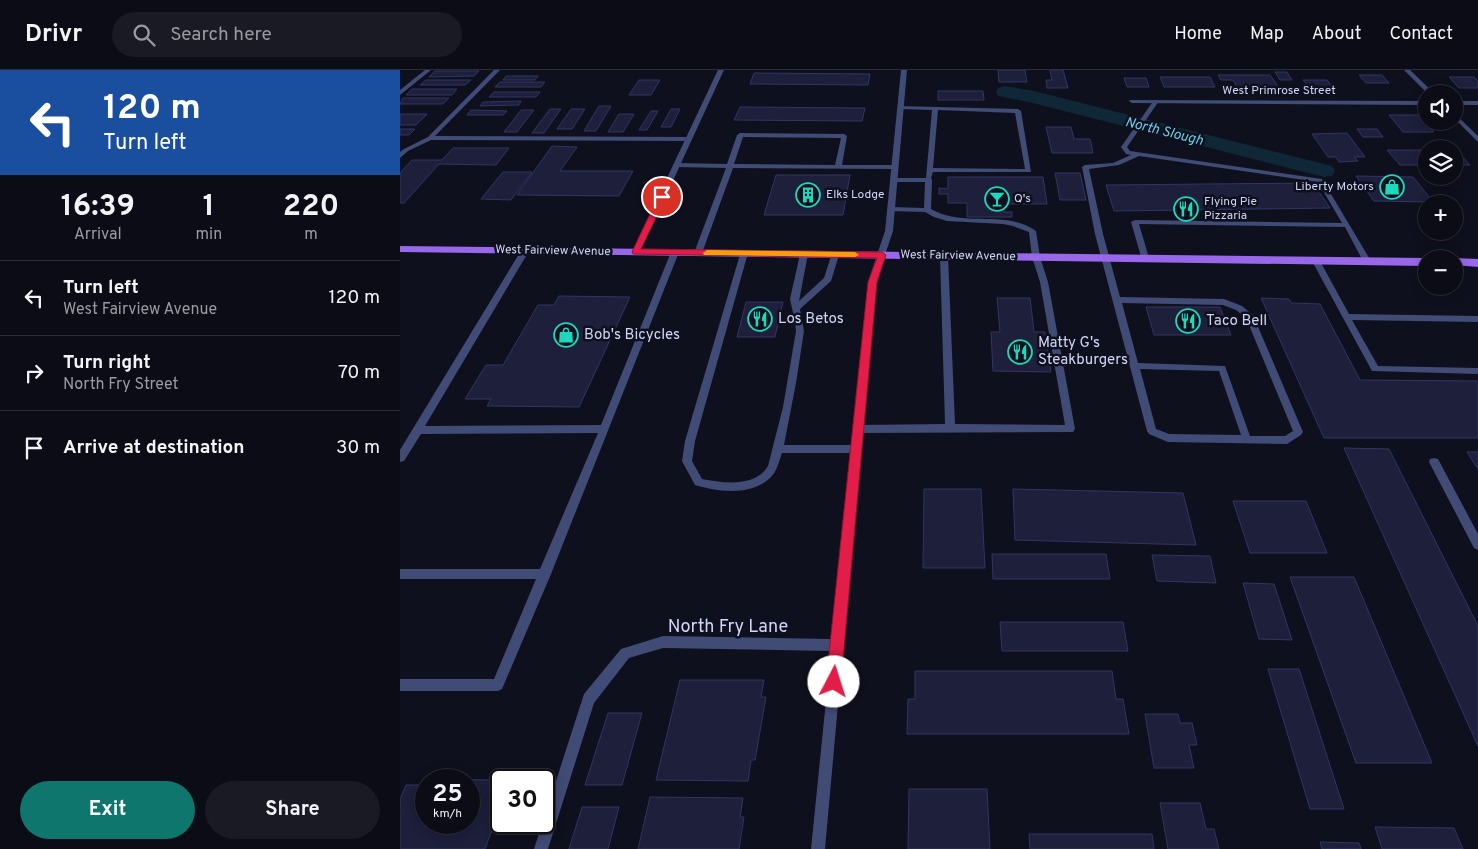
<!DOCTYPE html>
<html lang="en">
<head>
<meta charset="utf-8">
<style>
  body { margin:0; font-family:Overpass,sans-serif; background:#191a23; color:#f1f3f6; height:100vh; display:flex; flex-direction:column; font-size:19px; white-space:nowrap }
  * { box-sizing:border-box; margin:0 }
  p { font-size:16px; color:#9a9ba1 }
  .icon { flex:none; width:28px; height:28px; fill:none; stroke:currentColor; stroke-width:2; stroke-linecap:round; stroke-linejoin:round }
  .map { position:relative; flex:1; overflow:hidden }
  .panel { display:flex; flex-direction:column; background:#0b0c16; width:400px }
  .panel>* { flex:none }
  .top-card { background:#1a4fa0; color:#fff; overflow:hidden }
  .fabs { position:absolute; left:1018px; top:15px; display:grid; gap:10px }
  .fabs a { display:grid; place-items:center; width:45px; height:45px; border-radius:50%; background:#0b0c16; box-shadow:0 2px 12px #0003,0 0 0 1px #2b2c35; font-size:25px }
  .speed { position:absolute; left:15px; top:699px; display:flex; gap:10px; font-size:25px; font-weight:700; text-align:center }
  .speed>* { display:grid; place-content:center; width:65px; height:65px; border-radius:50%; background:#0b0c16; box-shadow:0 2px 12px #0003,0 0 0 1px #2b2c35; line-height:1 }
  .speed small { font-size:12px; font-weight:400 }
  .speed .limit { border:2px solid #111; border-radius:8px; background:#fff; color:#111 }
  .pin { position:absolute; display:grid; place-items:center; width:42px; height:42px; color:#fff; margin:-21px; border:2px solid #fff; border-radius:50%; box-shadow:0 1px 5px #0007 }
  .me { position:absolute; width:55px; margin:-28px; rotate:5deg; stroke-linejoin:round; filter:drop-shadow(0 0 4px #0008) }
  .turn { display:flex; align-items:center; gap:18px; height:105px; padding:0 20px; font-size:22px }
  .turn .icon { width:65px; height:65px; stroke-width:2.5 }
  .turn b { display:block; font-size:35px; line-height:42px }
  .eta { display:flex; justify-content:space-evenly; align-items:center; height:85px; text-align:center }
  .eta b { font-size:30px; font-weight:700; line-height:35px }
  .primary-button { display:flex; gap:10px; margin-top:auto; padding:10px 20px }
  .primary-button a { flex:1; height:58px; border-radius:30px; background:#0f766e; color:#fff; font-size:20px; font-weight:700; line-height:58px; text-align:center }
  .primary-button a+a { background:#191a23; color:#f1f3f6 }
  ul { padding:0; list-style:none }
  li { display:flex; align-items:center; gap:15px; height:75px; padding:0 20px; border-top:1px solid #2b2c35 }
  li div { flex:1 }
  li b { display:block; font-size:19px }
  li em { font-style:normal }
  header { display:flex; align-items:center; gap:30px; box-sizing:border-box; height:70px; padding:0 25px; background:#0b0c16; border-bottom:1px solid #2b2c35 }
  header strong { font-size:24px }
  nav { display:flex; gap:28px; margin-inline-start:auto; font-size:18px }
  .search { width:350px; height:45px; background:#191a23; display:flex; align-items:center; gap:12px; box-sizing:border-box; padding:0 18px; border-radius:28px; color:#9a9ba1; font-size:19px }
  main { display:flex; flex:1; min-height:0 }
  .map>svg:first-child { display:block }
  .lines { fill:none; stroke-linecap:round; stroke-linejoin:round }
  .canal { fill:#0f2736; fill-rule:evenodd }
  .building { fill:#1d1f3b; stroke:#323564 }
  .lane { fill:#404b76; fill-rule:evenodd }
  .street { fill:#404b76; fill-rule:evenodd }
  .primary { fill:#9967ea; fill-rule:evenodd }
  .route { fill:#e11d48; stroke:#92132f }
  .slow { fill:#f59e0b }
  .labels { text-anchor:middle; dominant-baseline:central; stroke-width:5; stroke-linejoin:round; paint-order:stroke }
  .far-street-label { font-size:12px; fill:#d1d6f9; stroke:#0f101d }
  .far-poi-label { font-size:12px; fill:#d1d6f9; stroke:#0f101d; text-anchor:start }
  .far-water-label { font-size:14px; font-style:italic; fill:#6dcfeb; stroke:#0f101d }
  .poi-label { font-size:15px; fill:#d1d6f9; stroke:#0f101d; text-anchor:start }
  .near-street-label { font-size:18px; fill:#d1d6f9; stroke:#0f101d }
</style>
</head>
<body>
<header>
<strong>Drivr</strong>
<div class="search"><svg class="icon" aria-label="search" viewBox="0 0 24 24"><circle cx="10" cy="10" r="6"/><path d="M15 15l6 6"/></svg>Search here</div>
<nav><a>Home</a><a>Map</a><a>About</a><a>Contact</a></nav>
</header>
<main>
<section class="panel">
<div class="top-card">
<div class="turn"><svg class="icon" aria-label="left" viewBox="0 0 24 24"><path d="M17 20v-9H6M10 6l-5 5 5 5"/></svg><div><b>120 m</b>Turn left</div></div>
</div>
<div class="eta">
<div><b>16:39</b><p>Arrival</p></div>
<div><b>1</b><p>min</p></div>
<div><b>220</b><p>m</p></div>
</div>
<ul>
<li><svg class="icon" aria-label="left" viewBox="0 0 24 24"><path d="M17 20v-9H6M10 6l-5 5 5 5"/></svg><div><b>Turn left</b><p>West Fairview Avenue</p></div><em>120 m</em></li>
<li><svg class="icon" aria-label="right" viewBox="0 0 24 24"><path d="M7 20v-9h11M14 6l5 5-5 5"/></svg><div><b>Turn right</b><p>North Fry Street</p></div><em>70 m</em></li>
<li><svg class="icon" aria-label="arrive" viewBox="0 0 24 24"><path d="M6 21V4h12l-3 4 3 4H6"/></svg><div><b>Arrive at destination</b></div><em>30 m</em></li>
</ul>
<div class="primary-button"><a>Exit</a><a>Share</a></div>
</section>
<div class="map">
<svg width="1078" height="779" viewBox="0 0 1078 779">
  <rect width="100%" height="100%" fill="#0f101d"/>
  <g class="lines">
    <!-- canal -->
    <path class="canal" d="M605 16 634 21 932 96 935 101 932 106 924 107 633 33 598 26 596 22 598 18Z"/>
  </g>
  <!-- building -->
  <path class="building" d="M598 0H625L627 12H599Z
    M650 0H663L668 18H647L646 10H652Z
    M35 1H79L74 6 29 7Z
    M875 2H887L892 10H880Z
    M354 3 470 4 468 15 350 14Z
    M818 5H870L880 19H838L833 10H821Z
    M959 5H982L989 13H966Z
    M106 6H138L135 10H103Z
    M760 7H810L815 17H764Z
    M1049 7H1074L1078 11V18H1059Z
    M724 8H746L749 17H727Z
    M26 10H71L65 15H20Z
    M239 10H260L251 25H229Z
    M903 10H927L935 20H911Z
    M100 12H145L141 17H95Z
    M12 19H57L52 25H6Z
    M538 21H583L584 30H538Z
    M94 22H140L136 27H89Z
    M3 28H49L43 34H0Z
    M121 31 119 35 80 36 83 32Z
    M199 36H211L196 61H184Z
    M340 37 465 38 462 51 334 50Z
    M150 39H161L144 63H132Z
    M171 39H185L172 59H157Z
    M271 39H280L271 57H261Z
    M71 40 107 41 103 45H67Z
    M121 40H134L117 62H104Z
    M251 41H258L247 60H239Z
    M0 44H27L16 55H0Z
    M219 44H234L223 62H208Z
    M989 45H1019L1034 62H1003Z
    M646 57H671L674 69H690L693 83H652Z
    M0 59H15L9 65H0Z
    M957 59H977L983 67H963Z
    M947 63 965 87H954L958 91 939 92 936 87H928L912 64Z
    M152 76 177 77 160 101H233L219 126 117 125Z
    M53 78H109L96 95 39 94 4 133H0V103L12 90H42Z
    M987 80H1026V95H1000Z
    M1054 80H1056L1070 95H1054Z
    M103 102H132L111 130 81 129Z
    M655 103H680L686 130H660Z
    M376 105H450L443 145H364Z
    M956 106 1013 107 1030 128H1028L1031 132 974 131Z
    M548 107H643L647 134H603L604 142H612V147H567V133H548V124H539V118L548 119Z
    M913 113 930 138 714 141 706 115Z
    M159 226 230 227 179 337 87 336 91 329H65L86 295H103L138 235H154Z
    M597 228H630L634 262H645L651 302 593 301 591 262H600Z
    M861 228 889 229 891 233 920 234 960 310 1078 311V368H924Z
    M346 232H383L375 267H337Z
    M746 237H820L831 265H754Z
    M944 378 989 379 1078 556V676Z
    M1067 382H1078V399Z
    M524 419H581L585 498H523Z
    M613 419 783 423 796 475 615 470Z
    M833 431H906L927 483H850Z
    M592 484H706L710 509H593Z
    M752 485 810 486 816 513 757 511Z
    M890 507H954L1032 693H956Z
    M843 513 874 514 892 570 859 569Z
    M600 552H723L728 581H602Z
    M868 599H899L944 739H910Z
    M515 601H712L716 629H723L729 664H507L508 629H515Z
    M280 610H364L361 627H366L355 690H351L348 711 256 710Z
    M208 643H242L222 715H185Z
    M745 644H778L780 653H792L797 675H789L794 698H754Z
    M27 709 91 710 89 715H101V735L85 779H0V729L6 715H24L26 710V752H69V710Z
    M509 719H587L590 779H508Z
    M250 727 343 728 340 747H344L339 779H238Z
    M760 733H800L806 759H814L819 779H768Z
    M182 737H219L208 779H169Z
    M975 757 1054 758 1063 779H982Z
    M629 764H752L754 779H630Z
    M920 772 959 773 961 779H922Z"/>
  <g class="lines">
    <!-- lane -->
    <path class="lane" d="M25 0H31L0 25V20Z
      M94 0H100L35 66 289 67 292 69 289 71 31 70 8 81 0 88V82L4 79 28 67Z
      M754 30 759 31 727 77 730 81 922 109 971 191 967 193H964L945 157 739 154 749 188 748 190H742L731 152 735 150 942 153 918 112 739 86 719 95 689 99 703 164 720 227 824 229 842 236 853 245 903 362 901 365 887 374 768 372 749 364 747 361 695 164 682 97 685 95 713 93 731 85 726 84 721 77ZM722 233 823 235 836 240 846 248 893 361 885 366H850L825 296 738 293ZM740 299 819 301 841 365 769 364 756 359Z
      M498 36 618 39 621 41 631 102H533L531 108 532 110 531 139C563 158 606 139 636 161L640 187 648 212 675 359 673 362 458 363 453 359 458 355 545 354 540 186 544 184 548 186 555 354 665 355 640 212 632 187 629 162 613 156 603 154 547 151 534 147 525 142 489 141V137H492L524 138 525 112H494L491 110 494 108H526L532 40 500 39 498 38ZM538 40 615 43 625 99 533 98Z
      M340 63 444 64 447 66 442 95H495L498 97 495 99 333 98 302 183 301 185H295L294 183 326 98 276 97 273 95 276 93 327 94 337 65ZM343 67 441 68 435 95 334 94Z
      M122 179H125L129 181 25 356 201 355 271 182 275 180 279 182 151 504 102 619 98 621H0V609H94L136 509H0V499H140L198 363 21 364 4 391 0 392V380Z
      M341 181H347L348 183 295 371 292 391 302 409C323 413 355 418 368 396L383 337 396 261 395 252 390 229 400 184 404 182 408 184 399 231 424 208 432 183H438L439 185 431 211 400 239 404 261 396 313 384 375H457L460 376 462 379 460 382 457 383H382C379 391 377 402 370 408 351 426 318 422 295 415L282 391 285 371Z
      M913 189H916L920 191 949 244 1078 246V252L952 250 978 296 1078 298V304L972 301 912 191Z
      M1034 388 1038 389 1078 464V480L1074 478 1029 392 1030 389Z"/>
    <!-- street -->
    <path class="street" d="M318 0H324L240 182 236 184H233L232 182Z
      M501 0H507L493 161 476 212 425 779H411L431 581 263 578 229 588 194 633 148 779H134L184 624 221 579 263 566 432 569 468 212 485 161Z
      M1004 0H1010L1035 24H1028Z
      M730 30 1026 31V35L732 33 729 31Z
      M1054 31H1078V35H1054Z
      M1054 43 1078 66V72L1054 48Z"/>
    <!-- primary -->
    <path class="primary" d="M0 176 1026 188 1027 189 1026 196 0 182Z
      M1054 188 1078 189V197L1054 195Z"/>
  </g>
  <!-- route -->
  <path class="route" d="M262 124 266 127 241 179 482 182 486 185 477 212 441 612 439 618 434 620 429 618 426 612 468 212 477 188 233 184 232 182 258 127Z"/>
  <!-- slow -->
  <path class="slow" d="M307 180 455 182 459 185 455 187 304 185 303 183Z"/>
  <!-- icons -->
  <defs>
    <g id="shop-ring" transform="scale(1.25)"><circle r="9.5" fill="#0f101d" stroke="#1ed8bd" stroke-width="1.5"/><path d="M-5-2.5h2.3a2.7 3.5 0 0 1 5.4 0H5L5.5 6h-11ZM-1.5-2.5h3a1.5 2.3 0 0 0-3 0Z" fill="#1ed8bd"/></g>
    <g id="building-ring" transform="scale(1.25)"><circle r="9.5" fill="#0f101d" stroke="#1ed8bd" stroke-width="1.5"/><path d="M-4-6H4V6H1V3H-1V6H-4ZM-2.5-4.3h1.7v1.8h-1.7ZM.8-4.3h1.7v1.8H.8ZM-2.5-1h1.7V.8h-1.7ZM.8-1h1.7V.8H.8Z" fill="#1ed8bd"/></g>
    <g id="bar-ring" transform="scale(1.25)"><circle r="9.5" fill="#0f101d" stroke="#1ed8bd" stroke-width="1.5"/><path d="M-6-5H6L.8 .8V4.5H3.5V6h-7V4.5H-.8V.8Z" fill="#1ed8bd"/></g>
    <g id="restaurant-ring" transform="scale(1.25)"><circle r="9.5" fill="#0f101d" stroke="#1ed8bd" stroke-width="1.5"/><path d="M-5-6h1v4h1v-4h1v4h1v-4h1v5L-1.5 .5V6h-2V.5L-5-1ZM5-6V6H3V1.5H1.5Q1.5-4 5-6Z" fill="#1ed8bd"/></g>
  </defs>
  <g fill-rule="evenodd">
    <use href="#shop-ring" x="992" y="117"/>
    <use href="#building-ring" x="408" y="125"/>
    <use href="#bar-ring" x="597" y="129"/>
    <use href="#restaurant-ring" x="786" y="139"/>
    <use href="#restaurant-ring" x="360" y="249"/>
    <use href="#restaurant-ring" x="788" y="251"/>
    <use href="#shop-ring" x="166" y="265"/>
    <use href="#restaurant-ring" x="620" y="282"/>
  </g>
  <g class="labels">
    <!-- far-street labels -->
    <g class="far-street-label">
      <text x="879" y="21">West Primrose Street</text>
      <text transform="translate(153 181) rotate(1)">West Fairview Avenue</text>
      <text transform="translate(558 186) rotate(1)">West Fairview Avenue</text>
    </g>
    <!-- far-poi labels -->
    <g class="far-poi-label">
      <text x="974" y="117" text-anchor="end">Liberty Motors</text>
      <text x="426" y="125">Elks Lodge</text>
      <text x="614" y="129">Q's</text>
      <text x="804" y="132">Flying Pie<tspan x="804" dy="14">Pizzaria</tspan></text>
    </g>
    <!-- far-water labels -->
    <g class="far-water-label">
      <text transform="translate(764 62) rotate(14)">North Slough</text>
    </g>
    <!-- poi labels -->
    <g class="poi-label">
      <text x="378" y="249">Los Betos</text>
      <text x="806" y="251">Taco Bell</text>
      <text x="184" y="265">Bob's Bicycles</text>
      <text x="638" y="273">Matty G's<tspan x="638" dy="17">Steakburgers</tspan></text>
    </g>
    <!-- near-street labels -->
    <g class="near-street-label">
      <text x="328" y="557">North Fry Lane</text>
    </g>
  </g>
</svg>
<div class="fabs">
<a><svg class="icon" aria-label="sound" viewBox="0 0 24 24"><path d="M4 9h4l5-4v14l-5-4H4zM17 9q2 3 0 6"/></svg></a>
<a><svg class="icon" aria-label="layers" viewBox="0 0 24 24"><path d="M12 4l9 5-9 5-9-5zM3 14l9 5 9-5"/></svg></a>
<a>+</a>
<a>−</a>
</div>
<div class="speed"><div>25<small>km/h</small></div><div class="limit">30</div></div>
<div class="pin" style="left:262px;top:127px;background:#d93025"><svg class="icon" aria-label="arrive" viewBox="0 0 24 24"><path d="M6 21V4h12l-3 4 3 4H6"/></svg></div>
<svg class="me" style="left:434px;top:612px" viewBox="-20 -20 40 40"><circle r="19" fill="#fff"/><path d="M0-13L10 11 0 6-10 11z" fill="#e11d48"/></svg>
</div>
</main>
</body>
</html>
